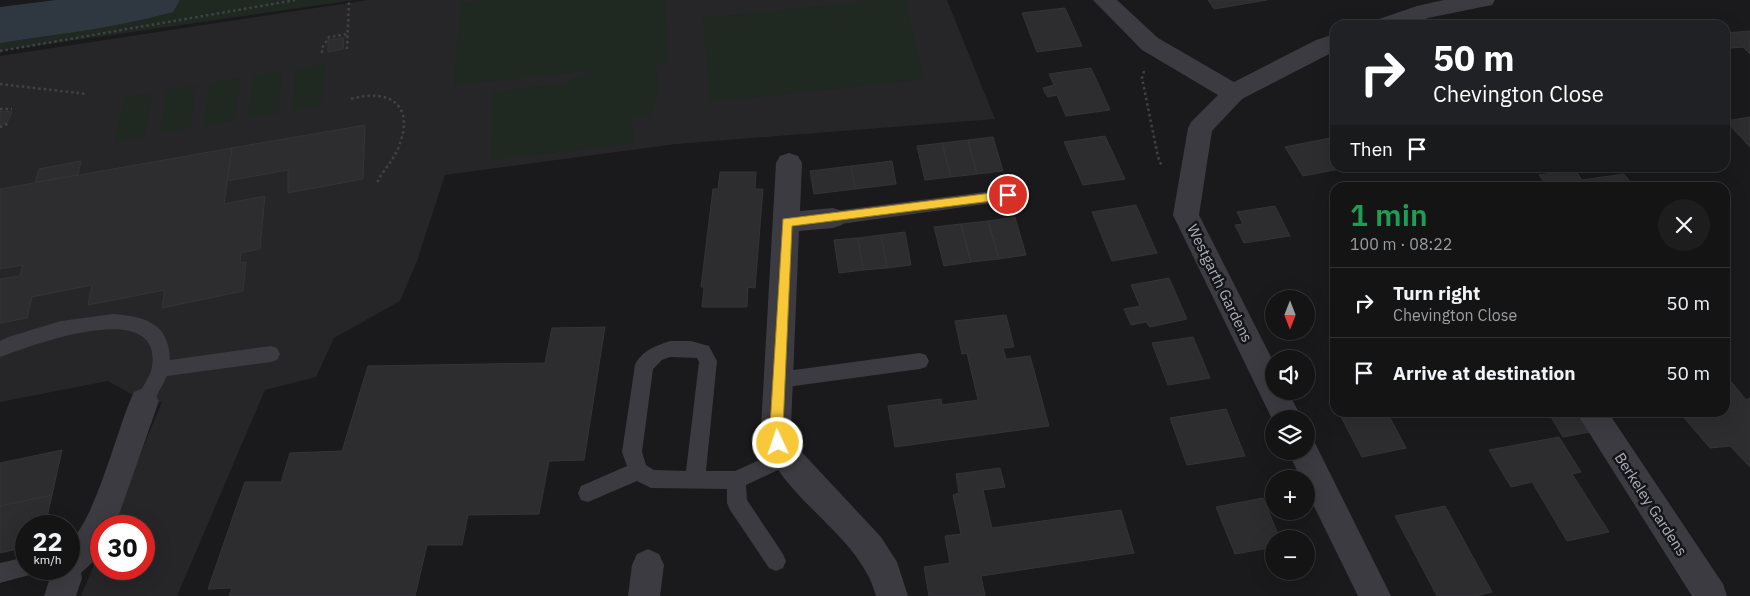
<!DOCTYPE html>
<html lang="en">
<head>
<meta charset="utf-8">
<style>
  body { margin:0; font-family:"IBM Plex Sans",sans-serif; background:#1d1d1e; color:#f1f3f6; height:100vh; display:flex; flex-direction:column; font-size:19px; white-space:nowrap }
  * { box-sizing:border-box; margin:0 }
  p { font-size:16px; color:#9d9ea0 }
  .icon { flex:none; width:28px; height:28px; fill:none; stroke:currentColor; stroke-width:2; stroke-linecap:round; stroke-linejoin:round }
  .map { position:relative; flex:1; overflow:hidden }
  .sheet { position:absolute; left:1330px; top:182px; width:400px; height:235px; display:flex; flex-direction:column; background:#141415; border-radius:15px; box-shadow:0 5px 20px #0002,0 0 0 1px #333334 }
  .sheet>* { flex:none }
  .guide { position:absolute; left:1330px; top:20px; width:400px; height:152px; border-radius:15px; box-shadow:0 5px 20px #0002,0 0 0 1px #333334; background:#202124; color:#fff; overflow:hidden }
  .needle { width:32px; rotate:180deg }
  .controls { position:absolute; left:1265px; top:290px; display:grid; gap:10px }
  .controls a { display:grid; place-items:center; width:50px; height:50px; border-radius:50%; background:#141415; box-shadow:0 5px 20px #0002,0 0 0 1px #333334; font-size:25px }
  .speed { position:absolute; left:15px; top:515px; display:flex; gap:10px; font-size:25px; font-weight:700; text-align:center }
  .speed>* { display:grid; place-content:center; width:65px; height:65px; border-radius:50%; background:#141415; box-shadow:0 5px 20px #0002,0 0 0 1px #333334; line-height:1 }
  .speed small { font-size:12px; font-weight:400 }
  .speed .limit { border:8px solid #d22; background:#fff; color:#111 }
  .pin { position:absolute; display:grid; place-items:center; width:42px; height:42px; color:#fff; margin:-21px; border:2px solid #fff; border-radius:50%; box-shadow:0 1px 5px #0007 }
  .me { position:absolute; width:55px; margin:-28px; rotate:357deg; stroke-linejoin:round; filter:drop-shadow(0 0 4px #0008) }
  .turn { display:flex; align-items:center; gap:18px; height:105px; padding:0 20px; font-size:22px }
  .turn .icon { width:65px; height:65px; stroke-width:2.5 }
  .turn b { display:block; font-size:35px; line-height:42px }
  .then { display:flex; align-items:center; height:48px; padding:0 20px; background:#0003; gap:10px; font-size:19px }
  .round { display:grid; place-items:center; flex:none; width:52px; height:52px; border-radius:26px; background:#1d1d1e }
  .overview { display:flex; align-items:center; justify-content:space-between; height:85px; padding:0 20px }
  h1 { font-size:30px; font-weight:600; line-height:38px; color:#1e9e55 }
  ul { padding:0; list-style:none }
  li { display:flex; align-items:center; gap:15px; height:70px; padding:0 20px; border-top:1px solid #333334 }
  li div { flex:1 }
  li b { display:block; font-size:19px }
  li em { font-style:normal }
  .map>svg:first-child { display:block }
  .built { fill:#262629 }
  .green { fill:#1f2821 }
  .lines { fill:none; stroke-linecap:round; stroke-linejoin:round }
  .river { fill:#2f3741; fill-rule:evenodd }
  .building { fill:#2d2d30; stroke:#343438 }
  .path { stroke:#414248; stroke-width:2.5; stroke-dasharray:2.5 3; stroke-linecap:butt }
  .service { fill:#3b3b41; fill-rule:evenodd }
  .minor { fill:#3b3b41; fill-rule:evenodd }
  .route { fill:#f7c837; stroke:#a18224 }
  .labels { text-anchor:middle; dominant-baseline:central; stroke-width:5; stroke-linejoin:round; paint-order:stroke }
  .street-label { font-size:15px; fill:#acafbc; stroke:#151517 }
</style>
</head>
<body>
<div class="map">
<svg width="1750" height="596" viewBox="0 0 1750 596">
  <rect width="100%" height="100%" fill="#1a1a1c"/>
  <!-- built -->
  <path class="built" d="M368 0H947L995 119 676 144 445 175 417 261 400 301 334 338 316 377 265 390 177 596H81L101 548V569H144V526H110L162 402 144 401 108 381 0 402V56Z"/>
  <!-- green -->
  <path class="green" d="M140 0H355L0 51V23Z
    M494 0H665L668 62 655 64C661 83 658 100 648 118L632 115 633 144 491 159 493 92 561 84 596 70 454 85 461 3Z
    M881 0H905L924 79 710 102 703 18Z
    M325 64 322 105 292 111 296 69Z
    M282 71 278 113 248 118 253 76Z
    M240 78 235 120 204 126 210 83Z
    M196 86 190 128 160 134 167 91Z
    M153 93 145 136 115 142 124 98Z"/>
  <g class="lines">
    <!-- river -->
    <path class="river" d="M56 0H180L173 12C116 28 58 34 0 43V7Z"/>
  </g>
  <!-- building -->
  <path class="building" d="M1208 0H1267L1214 9Z
    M1065 8 1082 46 1037 52 1022 13Z
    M1750 31V54L1743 47 1731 48 1725 40V33Z
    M344 38 343 49 328 52V40Z
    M1091 68 1110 110 1066 116 1057 95 1048 97 1045 93 1043 88 1054 85 1049 74Z
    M0 111 12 112 8 121 0 125Z
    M1750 117V147L1726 121Z
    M365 125 363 179 288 193V170L227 181 232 148Z
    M1105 136 1125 179 1083 185 1064 142Z
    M993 137 1003 171 977 174 968 140Z
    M1335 137V168H1345L1303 176 1285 147Z
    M968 140 977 174 951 177 942 143Z
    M942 143 951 177 925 180 917 146Z
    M232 148 224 204 265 196 260 249 241 253 240 263 246 262 243 291 162 308 165 290 88 305 92 285 32 297 27 318 0 323V279L20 276 23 265 0 269V189Z
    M81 161 78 175 35 182 39 169Z
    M892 161 896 184 855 189 851 166Z
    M851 166 855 189 814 194 810 171Z
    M1575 170 1582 180 1624 174 1635 188H1548L1539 175Z
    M720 172H756L755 189H763L755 288 748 287 747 307H702L704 287H701L713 189H718Z
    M1136 205 1157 253 1112 261 1092 212Z
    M1275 206 1290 236 1244 243 1235 225 1243 224 1237 212Z
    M1015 217 1026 255 999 259 988 221Z
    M988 221 999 259 971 262 961 224Z
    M961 224 971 262 944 266 934 227Z
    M905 232 911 265 887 268 881 235Z
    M881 235 887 268 863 270 858 238Z
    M858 238 863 270 839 273 834 240Z
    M1169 278 1187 319 1150 327 1146 322 1131 325 1124 309 1140 306 1131 285Z
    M1006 315 1014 347 1003 348 1006 359 1030 356 1049 426 895 447 888 406 941 399 942 405 978 400 967 353 962 354 955 321Z
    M605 327 584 460 549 461 539 514 468 515 462 545H427L415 596H229L232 588 208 589 245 482H281L290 453 342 451 368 366 545 363 552 328Z
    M1193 337 1210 378 1168 385 1152 343Z
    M1725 379H1729L1746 400 1750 398V467L1730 446 1710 448 1680 413 1725 412Z
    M1226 409 1245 456 1187 465 1170 418Z
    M1387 412 1406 448 1362 457 1339 413Z
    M1548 412H1578L1590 432 1563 437Z
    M1559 437 1581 472 1572 474 1609 532 1567 541 1532 482 1511 487 1489 450Z
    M62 450 52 495 0 506V463Z
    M1000 468 1005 487 983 490 992 528 1121 510 1134 553 981 576 985 596H929L924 567 950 563 945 536 961 534 953 495 959 493 956 474Z
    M52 495 45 526H26V547L0 553V506Z
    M1263 498 1280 539H1274V547L1235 554 1216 507Z
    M1445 506 1492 592 1476 596H1437L1395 516Z"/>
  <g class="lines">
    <!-- path -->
    <path class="path" d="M347 49 349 0
      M0 51 296 0
      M322 53V48L329 37 348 34
      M1144 71 1142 78 1158 157 1162 167
      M0 84 87 94
      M351 99C390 88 415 105 399 146 394 160 383 170 377 183
      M0 109H12
      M0 127 9 123"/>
    <!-- service -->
    <path class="service" d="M1008 189 1014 190 1016 195 1014 200 1008 201 833 225 827 223 825 218 827 213 833 211Z
      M113 314C145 317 169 322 170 360L271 346 277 348 280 354 277 360 271 362 167 376 151 407 144 409 137 407 135 401C140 390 150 378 152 367 163 295 30 346 0 357V341L8 337 61 321Z
      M670 341H691L709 346 717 361 706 471H735L786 448 793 451 796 457 793 463 746 485 747 500 783 554 786 561 783 568 776 571 769 568 730 510 727 503V489L651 488 637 481 588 502 581 500 578 493 581 486 627 466 622 452 635 365C642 350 656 346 670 341ZM670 357 697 358 699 362 686 471 654 470 646 465 642 452 653 369 662 360Z
      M920 353 926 355 929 361 926 367 920 369 779 388 772 386 770 380 772 374 779 372Z
      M26 557V569H36L33 574 0 583V563Z"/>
    <!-- minor -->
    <path class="minor" d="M1093 0H1117L1158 38 1234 82 1316 40 1335 34V51L1242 99 1212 131 1199 215 1274 363V391H1288L1302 419H1274V423L1173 215 1188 128 1191 122 1218 95 1142 50Z
      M1444 0H1495L1492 5 1428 18 1408 25H1373L1376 20 1417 6Z
      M789 153 798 156 802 163 800 211 833 208 842 211 846 218 842 225 833 228 799 231 791 427 793 440 797 447 881 537 897 562 908 596H876C859 530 769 494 761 427L776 163 780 156Z
      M144 388 154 392 159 401 116 523 114 526H101C101 554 103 554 81 573L82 578 76 596H44L50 578 48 569H69V542C96 520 117 427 134 392Z
      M1576 412H1608L1723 584 1727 596H1692Z
      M1306 438 1314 441 1391 596H1358L1306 490V479H1301L1288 451H1306Z
      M648 549 659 554 664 565 660 596H628L632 565 637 554Z"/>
  </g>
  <!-- route -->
  <path class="route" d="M1008 191 1013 195 1008 199 792 226 783 427 784 443 783 447 778 448 774 447 770 427 783 219Z"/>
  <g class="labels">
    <!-- street labels -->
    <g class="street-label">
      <text transform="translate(1220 283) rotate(64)">Westgarth Gardens</text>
      <text transform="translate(1651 504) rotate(57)">Berkeley Gardens</text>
    </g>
  </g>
</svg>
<div class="controls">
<a><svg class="needle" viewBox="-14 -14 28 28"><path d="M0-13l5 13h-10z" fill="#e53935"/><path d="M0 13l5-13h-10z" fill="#9d9ea0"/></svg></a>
<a><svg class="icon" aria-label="sound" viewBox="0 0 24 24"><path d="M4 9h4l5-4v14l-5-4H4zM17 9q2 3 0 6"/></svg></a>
<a><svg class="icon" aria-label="layers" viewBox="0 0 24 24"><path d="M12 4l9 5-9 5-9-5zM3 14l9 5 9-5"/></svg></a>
<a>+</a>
<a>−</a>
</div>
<div class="speed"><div>22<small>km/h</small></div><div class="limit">30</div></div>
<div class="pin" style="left:1008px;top:195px;background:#d93025"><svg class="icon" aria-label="arrive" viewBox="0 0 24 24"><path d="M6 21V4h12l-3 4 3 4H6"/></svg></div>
<svg class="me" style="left:778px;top:443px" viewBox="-20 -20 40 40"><circle r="17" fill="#f7c837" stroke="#fff" stroke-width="3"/><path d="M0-11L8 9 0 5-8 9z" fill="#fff"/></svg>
<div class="guide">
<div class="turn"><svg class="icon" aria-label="right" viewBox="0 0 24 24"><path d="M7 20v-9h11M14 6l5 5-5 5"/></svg><div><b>50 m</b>Chevington Close</div></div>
<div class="then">Then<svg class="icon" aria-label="arrive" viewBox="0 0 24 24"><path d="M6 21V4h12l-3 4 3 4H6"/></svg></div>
</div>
<section class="sheet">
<div class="overview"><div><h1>1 min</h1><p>100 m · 08:22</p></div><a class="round"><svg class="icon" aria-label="close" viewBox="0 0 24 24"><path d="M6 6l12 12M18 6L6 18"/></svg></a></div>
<ul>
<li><svg class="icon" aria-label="right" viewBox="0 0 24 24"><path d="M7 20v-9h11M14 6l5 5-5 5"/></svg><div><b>Turn right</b><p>Chevington Close</p></div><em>50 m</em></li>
<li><svg class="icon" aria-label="arrive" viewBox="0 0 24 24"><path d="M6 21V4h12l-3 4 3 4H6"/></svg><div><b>Arrive at destination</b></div><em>50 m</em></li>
</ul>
</section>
</div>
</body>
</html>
